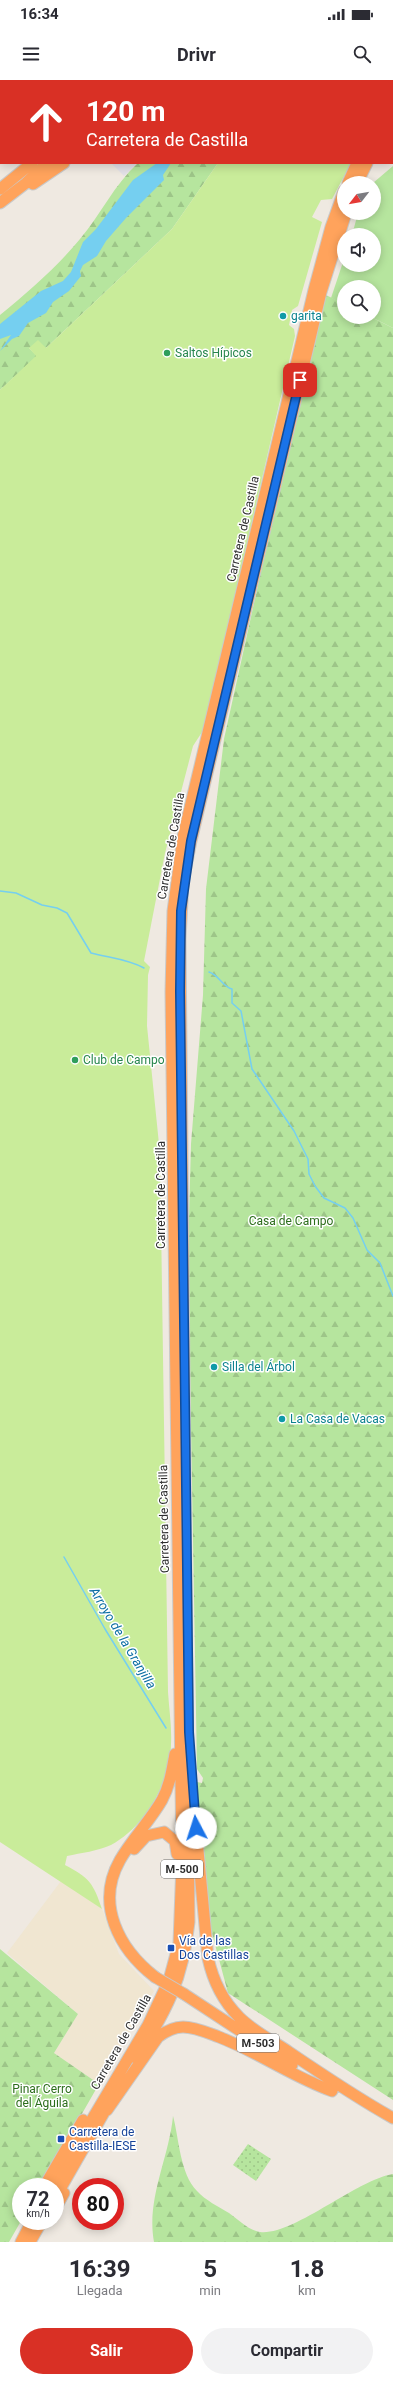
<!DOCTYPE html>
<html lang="es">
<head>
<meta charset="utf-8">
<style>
  body { margin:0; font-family:Roboto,sans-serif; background:#f2f2f3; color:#2b2b33; height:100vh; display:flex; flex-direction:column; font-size:15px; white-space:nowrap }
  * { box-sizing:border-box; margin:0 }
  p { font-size:13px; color:#7c7c81 }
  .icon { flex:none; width:22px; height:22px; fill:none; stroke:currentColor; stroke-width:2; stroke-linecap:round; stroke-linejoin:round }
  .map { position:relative; height:2162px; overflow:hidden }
  .panel { display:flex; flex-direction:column; background:#fff; flex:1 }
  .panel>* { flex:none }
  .top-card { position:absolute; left:0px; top:0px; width:393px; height:84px; box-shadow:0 2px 10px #0003; background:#d93025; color:#fff; overflow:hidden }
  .needle { width:26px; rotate:239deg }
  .tools { position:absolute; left:337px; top:96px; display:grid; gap:8px }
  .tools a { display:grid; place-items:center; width:44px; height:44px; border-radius:50%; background:#fff; box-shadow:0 2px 10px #0003; font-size:20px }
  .speed { position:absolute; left:12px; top:2098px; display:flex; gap:8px; font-size:20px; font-weight:700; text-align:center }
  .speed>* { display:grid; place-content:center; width:52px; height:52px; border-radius:50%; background:#fff; box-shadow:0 2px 10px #0003; line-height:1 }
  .speed small { font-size:10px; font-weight:400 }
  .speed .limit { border:6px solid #d22; background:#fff; color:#111 }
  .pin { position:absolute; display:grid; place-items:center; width:34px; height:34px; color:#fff; margin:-17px; border-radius:8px; box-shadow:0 2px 6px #0006 }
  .me { position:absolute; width:44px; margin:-22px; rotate:355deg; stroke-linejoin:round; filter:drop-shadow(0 0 3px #0008) }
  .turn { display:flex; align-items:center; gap:14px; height:84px; padding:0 20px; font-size:18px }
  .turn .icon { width:52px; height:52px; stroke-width:2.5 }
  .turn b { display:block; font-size:28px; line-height:34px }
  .eta { display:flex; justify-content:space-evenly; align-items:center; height:68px; text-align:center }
  .eta b { font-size:24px; font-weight:700; line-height:28px }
  .button { display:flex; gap:8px; margin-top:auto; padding:8px 20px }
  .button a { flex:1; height:46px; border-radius:24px; background:#d93025; color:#fff; font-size:16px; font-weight:700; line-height:46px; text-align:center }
  .button a+a { background:#f2f2f3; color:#2b2b33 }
  .status { display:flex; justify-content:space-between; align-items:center; height:28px; padding:0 20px; background:#fff; direction:ltr }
  .status svg { height:11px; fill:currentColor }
  header { display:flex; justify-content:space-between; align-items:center; height:52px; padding:0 20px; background:#fff; font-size:18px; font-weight:700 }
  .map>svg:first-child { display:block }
  .industrial { fill:#e3e1e8 }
  .education { fill:#f0e6d1 }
  .grass { fill:#b6e59e }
  .forest { fill:url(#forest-firs) }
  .park { fill:url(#park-dots) }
  .pitch { fill:#c9ec9a }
  .water { fill:#75cff0 }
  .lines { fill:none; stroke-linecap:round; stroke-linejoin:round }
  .stream { stroke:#75cff0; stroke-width:1.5 }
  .highway-casing { stroke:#c9c9c9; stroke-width:13 }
  .highway { stroke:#ffa35c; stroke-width:11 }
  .highway-bridge-casing { stroke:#c9c9c9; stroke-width:13; stroke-linecap:butt }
  .highway-bridge { stroke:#ffa35c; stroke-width:11 }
  .route-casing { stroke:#114b97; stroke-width:10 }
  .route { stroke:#1a73e8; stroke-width:7 }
  .culture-dot { fill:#0f9aa8; stroke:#fff; stroke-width:1.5 }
  .leisure-dot { fill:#2e9e5b; stroke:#fff; stroke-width:1.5 }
  .transit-dot { fill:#1a4fb4; stroke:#fff; stroke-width:1.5 }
  .labels { text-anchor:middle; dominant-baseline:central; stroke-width:3; stroke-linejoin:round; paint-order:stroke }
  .shield { fill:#fff; stroke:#6d6d6d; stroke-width:1 }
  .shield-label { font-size:11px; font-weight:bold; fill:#2e2e2e }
  .culture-label { font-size:12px; fill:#0d838f; stroke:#fff; text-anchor:start }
  .leisure-label { font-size:12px; fill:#27864d; stroke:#fff; text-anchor:start }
  .street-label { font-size:12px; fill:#2e2e2e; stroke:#fff }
  .park-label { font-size:12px; fill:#2c6e1b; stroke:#fff }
  .transit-label { font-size:12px; fill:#164399; stroke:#fff; text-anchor:start }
  .water-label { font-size:13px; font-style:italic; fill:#0d6fa3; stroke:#fff }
</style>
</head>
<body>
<div class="status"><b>16:34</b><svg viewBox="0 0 49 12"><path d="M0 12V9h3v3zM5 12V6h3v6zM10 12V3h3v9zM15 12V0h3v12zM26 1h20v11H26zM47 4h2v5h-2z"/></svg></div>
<header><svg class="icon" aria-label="menu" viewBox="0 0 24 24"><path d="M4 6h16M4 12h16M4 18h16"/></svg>Drivr<svg class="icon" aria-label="search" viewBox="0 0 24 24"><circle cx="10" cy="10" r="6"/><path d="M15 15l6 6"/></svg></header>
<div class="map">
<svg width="393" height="2162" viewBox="0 0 393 2162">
  <defs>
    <pattern id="forest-firs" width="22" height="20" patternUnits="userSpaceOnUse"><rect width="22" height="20" fill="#b6e59e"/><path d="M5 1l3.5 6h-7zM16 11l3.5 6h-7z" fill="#9dc588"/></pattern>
    <pattern id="park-dots" width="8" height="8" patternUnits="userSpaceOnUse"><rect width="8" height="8" fill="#b6e59e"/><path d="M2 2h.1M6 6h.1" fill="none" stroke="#9dc588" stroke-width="1.8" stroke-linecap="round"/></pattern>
  </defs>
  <rect width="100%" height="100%" fill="#efe9e1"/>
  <!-- industrial -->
  <path class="industrial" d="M111 83H138L124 96Z"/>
  <!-- education -->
  <path class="education" d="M0 0H85L1 1 2 83 0 85Z
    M61 1801 102 1829 119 1874 154 1911 99 2004 54 1973 78 1934 7 1873Z"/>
  <!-- grass -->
  <path class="grass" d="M393 86V248L371 237H374V207H344V224L331 218 344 179V185H374V155H352L358 133H374L373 103Z"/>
  <!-- forest -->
  <path class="forest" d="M138 83H218L172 149 46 268H29L37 276 0 310V235C28 212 57 187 80 159 101 134 114 105 138 83Z
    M326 215 344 224V237H371L393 248V2020L228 1913 209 1842 196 1718 197 1702 202 1703 203 1698 197 1689 188 1174 191 1064 203 915 206 809 224 659 274 433Z
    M0 1869 78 1934 54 1973 99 2004 40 2107H21V2141L9 2162H0Z
    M173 2036C179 2058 180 2094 197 2111 205 2120 219 2127 229 2133 239 2140 248 2150 260 2152 293 2156 356 2100 393 2094V2162H154C146 2119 169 2078 173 2036Z"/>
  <!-- park -->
  <path class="park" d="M248 2064 271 2079 256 2101 233 2085Z"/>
  <!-- pitch -->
  <path class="pitch" d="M218 83H351L332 119 321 120 312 137 322 142 298 226 292 230 289 245 294 249 295 256 204 649 193 666 165 773 144 881 150 887 148 895 147 946 160 1074 168 1612C169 1629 172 1647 171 1664 171 1701 145 1747 111 1765 98 1771 81 1773 67 1776L65 1785C89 1798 93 1802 102 1829L0 1762V310L36 276 29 268 38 260 46 268 172 149Z"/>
  <!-- water -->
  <path class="water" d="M157 83H171L163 95 164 100 126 138 106 161 97 176 83 185 80 191 81 196 69 211 53 222 46 233 28 243 19 256 12 259 0 271 11 255 0 259V244L41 211 63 201 71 192 83 162 96 149 133 100Z"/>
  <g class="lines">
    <!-- stream -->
    <path class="stream" d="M0 811 16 813 42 825 57 828 67 833 91 873C110 878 127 879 144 888
      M209 892C219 895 223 907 232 909V923L241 931 252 989 294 1051 308 1079 309 1094 315 1106 324 1118 345 1128 353 1138 367 1170 380 1183 393 1216
      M64 1477 105 1549 166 1648"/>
    <!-- highway casing -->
    <g class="highway-casing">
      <path id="highway" d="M102 1V0
        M116 1 117 0
        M146 1 147 0
        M392 15 393 13
        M392 34 393 32
        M348 103 357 83
        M357 103 367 83
        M33 104 64 83
        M0 109 32 83
        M0 123 26 103 47 83
        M196 1749 208 1878C213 1901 223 1921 239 1937 253 1951 273 1961 289 1972 323 1995 357 2018 393 2038
        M134 1769 146 1756 164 1752 175 1761 177 1774
        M155 1897C119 1869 95 1824 120 1780 132 1759 150 1741 162 1720 170 1705 172 1690 175 1674
        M184 1914 292 1985
        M136 1978C167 1931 183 1899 189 1842L180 859 183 802 191 761 321 212 346 133
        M107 2030 158 1957C166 1951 173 1947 183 1947 195 1947 208 1953 219 1957 258 1972 293 1997 332 2011
        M44 2107 83 2040
        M52 2107 148 1945 169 1900 179 1863 182 1783 171 912 173 831 183 757 314 210 331 147 344 111
        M55 2118 110 2022
        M55 2129 64 2113
        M21 2162 32 2141
        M30 2162 42 2141"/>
    </g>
    <!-- highway -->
    <use href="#highway" class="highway"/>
    <!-- highway-bridge casing -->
    <g class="highway-bridge-casing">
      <path id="highway-bridge" d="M155 1897 184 1914"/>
    </g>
    <!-- highway-bridge -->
    <use href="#highway-bridge" class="highway-bridge"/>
  </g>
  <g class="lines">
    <!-- route casing -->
    <g class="route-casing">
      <path id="route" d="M196 1748 189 1652 180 911 181 831 191 761 300 300"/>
    </g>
    <!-- route -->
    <use href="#route" class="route"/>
  </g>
  <!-- markers -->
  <g class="culture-dot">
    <circle cx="283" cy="236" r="4"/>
    <circle cx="214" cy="1287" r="4"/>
    <circle cx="282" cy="1339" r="4"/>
  </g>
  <g class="leisure-dot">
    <circle cx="167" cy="273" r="4"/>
    <circle cx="75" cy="980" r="4"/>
  </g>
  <g class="transit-dot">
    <rect x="167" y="1864" width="8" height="8" rx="2"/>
    <rect x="57" y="2055" width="8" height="8" rx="2"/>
  </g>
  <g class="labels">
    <!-- shield labels -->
    <g class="shield">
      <rect x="161" y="1780" width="42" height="18" rx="3"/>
      <rect x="237" y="1954" width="42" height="18" rx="3"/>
    </g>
    <g class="shield-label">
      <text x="182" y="1789">M-500</text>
      <text x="258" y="1963">M-503</text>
    </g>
    <!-- culture labels -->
    <g class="culture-label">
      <text x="291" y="236">garita</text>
      <text x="222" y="1287">Silla del Árbol</text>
      <text x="290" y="1339">La Casa de Vacas</text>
    </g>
    <!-- leisure labels -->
    <g class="leisure-label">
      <text x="175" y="273">Saltos Hípicos</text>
      <text x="83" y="980">Club de Campo</text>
    </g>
    <!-- street labels -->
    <g class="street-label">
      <text transform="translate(243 449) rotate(-77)">Carretera de Castilla</text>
      <text transform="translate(171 766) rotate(-80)">Carretera de Castilla</text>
      <text transform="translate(161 1115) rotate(-90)">Carretera de Castilla</text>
      <text transform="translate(164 1439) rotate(-91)">Carretera de Castilla</text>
      <text transform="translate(121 1962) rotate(-60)">Carretera de Castilla</text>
    </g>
    <!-- park labels -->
    <g class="park-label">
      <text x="291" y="1141">Casa de Campo</text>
      <text x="42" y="2009">Pinar Cerro<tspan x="42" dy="14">del Águila</tspan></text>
    </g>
    <!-- transit labels -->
    <g class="transit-label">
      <text x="179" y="1861">Vía de las<tspan x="179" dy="14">Dos Castillas</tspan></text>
      <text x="69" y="2052">Carretera de<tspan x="69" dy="14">Castilla-IESE</tspan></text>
    </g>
    <!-- water labels -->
    <g class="water-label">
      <text transform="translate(123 1558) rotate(59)">Arroyo de la Granjilla</text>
    </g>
  </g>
</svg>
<div class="tools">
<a><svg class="needle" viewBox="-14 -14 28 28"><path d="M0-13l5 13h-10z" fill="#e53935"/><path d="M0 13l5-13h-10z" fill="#7c7c81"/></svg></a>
<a><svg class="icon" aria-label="sound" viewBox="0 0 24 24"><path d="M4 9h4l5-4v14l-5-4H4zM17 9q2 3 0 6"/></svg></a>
<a><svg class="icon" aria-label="search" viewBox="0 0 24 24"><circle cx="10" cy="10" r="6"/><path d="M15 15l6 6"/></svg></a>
</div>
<div class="speed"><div>72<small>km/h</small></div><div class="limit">80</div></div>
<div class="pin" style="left:300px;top:300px;background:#d93025"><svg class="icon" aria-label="arrive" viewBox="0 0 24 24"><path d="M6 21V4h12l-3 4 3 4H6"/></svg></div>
<svg class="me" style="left:196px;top:1748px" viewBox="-20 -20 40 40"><circle r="19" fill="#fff"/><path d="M0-13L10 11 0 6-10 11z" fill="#1a73e8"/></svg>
<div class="top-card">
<div class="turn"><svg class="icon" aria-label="ahead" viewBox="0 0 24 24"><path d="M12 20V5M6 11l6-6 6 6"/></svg><div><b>120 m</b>Carretera de Castilla</div></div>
</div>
</div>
<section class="panel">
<div class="eta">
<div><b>16:39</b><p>Llegada</p></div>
<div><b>5</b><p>min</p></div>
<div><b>1.8</b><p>km</p></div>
</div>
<div class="button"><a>Salir</a><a>Compartir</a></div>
</section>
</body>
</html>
